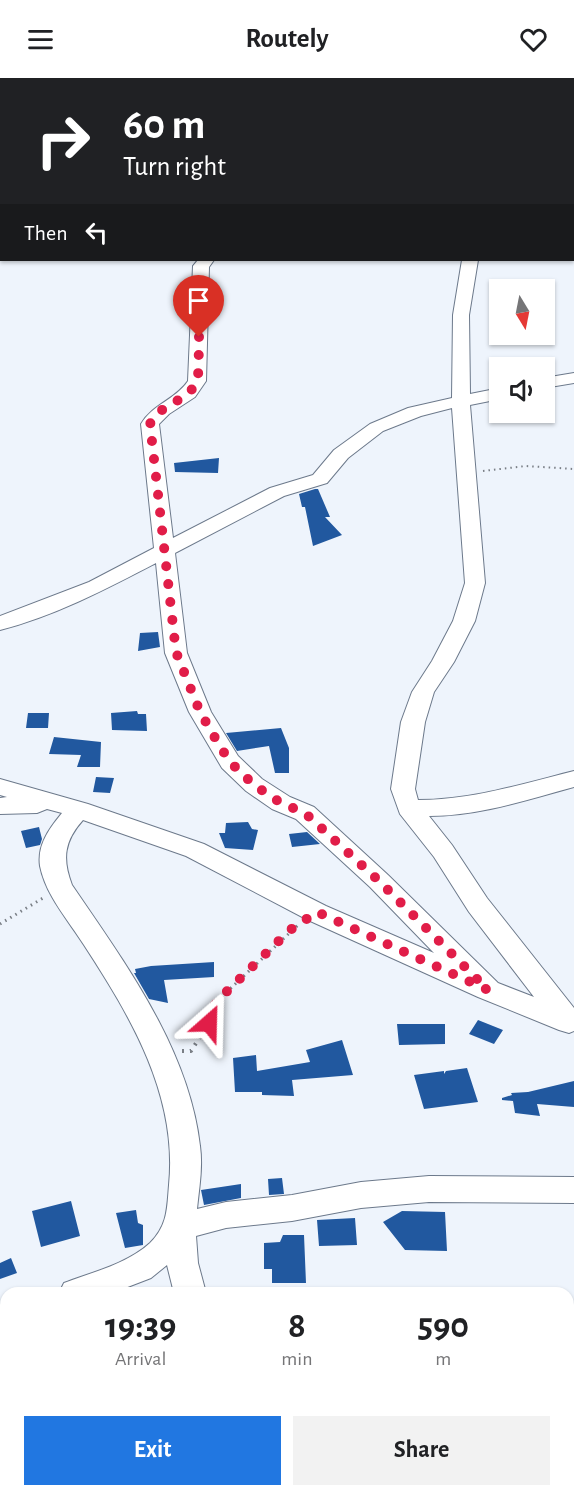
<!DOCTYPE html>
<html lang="en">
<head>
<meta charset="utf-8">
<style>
  body { margin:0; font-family:"Alegreya Sans",sans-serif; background:#f2f2f2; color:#202124; height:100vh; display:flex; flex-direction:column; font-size:22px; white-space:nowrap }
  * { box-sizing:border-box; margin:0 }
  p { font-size:20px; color:#757577 }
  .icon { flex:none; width:33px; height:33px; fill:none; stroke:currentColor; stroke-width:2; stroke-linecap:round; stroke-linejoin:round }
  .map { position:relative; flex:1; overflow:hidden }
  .side { position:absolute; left:0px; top:1209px; width:574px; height:210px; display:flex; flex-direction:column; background:#fff; border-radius:18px 18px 0 0; box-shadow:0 2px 4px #0004 }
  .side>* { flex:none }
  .guide { position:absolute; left:0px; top:0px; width:574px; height:183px; box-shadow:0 2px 4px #0004; background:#202124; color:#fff; overflow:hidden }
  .needle { width:39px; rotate:170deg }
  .buttons { position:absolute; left:489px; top:201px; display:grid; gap:12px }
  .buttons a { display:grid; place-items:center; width:66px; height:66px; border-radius:0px; background:#fff; box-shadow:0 2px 4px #0004; font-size:30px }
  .pin { position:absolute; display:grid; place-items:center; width:51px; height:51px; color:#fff; margin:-62px -26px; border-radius:50% 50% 50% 0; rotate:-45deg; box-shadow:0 0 6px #0007 }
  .pin .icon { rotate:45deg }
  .me { position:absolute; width:66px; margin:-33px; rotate:25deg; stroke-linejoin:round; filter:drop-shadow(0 0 4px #0008) }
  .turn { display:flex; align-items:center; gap:21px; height:126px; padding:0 24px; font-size:27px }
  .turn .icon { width:78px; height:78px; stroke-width:2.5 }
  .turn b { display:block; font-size:42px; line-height:51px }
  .then { display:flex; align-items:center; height:57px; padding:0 24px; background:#0003; gap:12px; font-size:22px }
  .eta { display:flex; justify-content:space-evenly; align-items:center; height:102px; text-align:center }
  .eta b { font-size:36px; font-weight:600; line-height:42px }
  .button { display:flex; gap:12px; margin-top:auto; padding:12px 24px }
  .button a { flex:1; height:69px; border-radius:0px; background:#2177e1; color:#fff; font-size:24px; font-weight:600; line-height:69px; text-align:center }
  .button a+a { background:#f2f2f2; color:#202124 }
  header { display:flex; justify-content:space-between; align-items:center; height:78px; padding:0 24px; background:#fff; font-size:27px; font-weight:600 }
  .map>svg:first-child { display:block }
  .building { fill:#21589f }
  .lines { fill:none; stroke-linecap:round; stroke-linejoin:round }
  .minor-casing { stroke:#6c798b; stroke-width:2 }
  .path-far3 { stroke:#7a7f86; stroke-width:1.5; stroke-dasharray:1 3; stroke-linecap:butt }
  .path-far2 { stroke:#7a7f86; stroke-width:2; stroke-dasharray:1.5 4; stroke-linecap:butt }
  .path-far1 { stroke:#7a7f86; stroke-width:3; stroke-dasharray:1.5 4.5; stroke-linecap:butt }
  .path { stroke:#7a7f86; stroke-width:4; stroke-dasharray:2 6; stroke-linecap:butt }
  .minor { fill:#fff; fill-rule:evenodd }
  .route { stroke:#e11d48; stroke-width:10; stroke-dasharray:0 18 }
</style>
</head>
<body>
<header><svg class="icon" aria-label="menu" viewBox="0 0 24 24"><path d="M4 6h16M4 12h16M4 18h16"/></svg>Routely<svg class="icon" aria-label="heart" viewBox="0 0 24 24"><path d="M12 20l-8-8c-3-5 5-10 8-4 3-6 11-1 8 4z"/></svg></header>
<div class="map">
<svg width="574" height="1419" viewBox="0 0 574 1419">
  <rect width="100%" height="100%" fill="#eef4fc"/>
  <!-- building -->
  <path class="building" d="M219 380 218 395 175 394 174 385Z
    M315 411H318L330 439H325L342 457 313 468 305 429H302L299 416Z
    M158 554 160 569 138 573 140 555Z
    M137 633 138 636H146L147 653 112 652 111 635Z
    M28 635H49L48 650H26Z
    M281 650 289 670V695H275L269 668 237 673 226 655Z
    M54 659 101 664 100 689H77L81 677 49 676Z
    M96 699 114 700 110 715 93 714Z
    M248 744 252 751 258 752 253 772 225 770 219 755H225L226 745Z
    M39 749 42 761 40 767 26 770 21 753Z
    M307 754 320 766 292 769 289 756Z
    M214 884V899L164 902 168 925 149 921 134 895H136L135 891 151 888Z
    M478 942 503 952 494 966 469 956Z
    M397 946H445V966L399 967Z
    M342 962 353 997 292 1002 294 1018 262 1017V1014H235L233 980 256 977 257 993 310 984 306 972Z
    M467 990 478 1024 424 1031 414 997 444 993V996L446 993Z
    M574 1003V1029L537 1026 540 1038 515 1035 513 1023 502 1022V1020L512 1017 511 1015 528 1014Z
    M282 1100 284 1116 269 1117 268 1101Z
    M241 1106V1120L204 1127 201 1112Z
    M71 1123 80 1158 41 1169 32 1133Z
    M136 1132 138 1145 143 1147V1167L125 1170 116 1135Z
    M402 1133 445 1134 447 1173 405 1172 383 1144Z
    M355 1140 357 1167 319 1168 317 1142Z
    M283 1157H304L306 1205H272V1191H264V1165L280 1164Z
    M11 1180 17 1195 0 1201V1185Z"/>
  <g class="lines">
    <!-- minor casing -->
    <g class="minor-casing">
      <path id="minor" d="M0 0H10L11 2H2V5Z
        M411 0H425V2H412Z
        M0 68H2V76H0Z
        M573 123H574V133H573Z
        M198 182H214L209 189 206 303 195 319 169 336 159 346 173 460 270 410 313 397 334 372 370 346 408 330 452 320 453 237 462 182H478L469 237 470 316 500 310V321L470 327 485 505 475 543 454 584 434 614 425 644 415 711 418 722C472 722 522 706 574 693V709C526 722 479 738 429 738L452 767 487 820 574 930V953L569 955 559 952 478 919 308 842 186 778 83 742C64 763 62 781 72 807 125 885 189 971 200 1068 203 1089 199 1111 197 1131L226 1124 292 1117 361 1104 429 1098 574 1099V1125L429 1124 361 1130 292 1143 226 1150 196 1158 198 1185 206 1215H174L167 1187 151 1200 112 1215H59L64 1205C93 1194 127 1186 150 1165 168 1147 167 1130 169 1107 178 1018 131 939 84 867 69 843 46 818 40 788 37 767 49 751 62 735L47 731 37 735 0 736V720L7 719 0 717V701L88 726 204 766 326 828 434 875 370 809 296 741 272 731 246 713 222 690 189 634 165 575 156 485C106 511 55 538 0 552V538L89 504 154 470 141 346C153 326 175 322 188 303L193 188ZM452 330 465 505 453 543 432 583 412 614 401 644 391 711 400 736 434 779 469 834 534 919 498 905 388 797 314 729 290 719 262 701 238 678 211 634 187 575 175 475 284 418 327 405 348 380 383 353 421 338Z
        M574 295V305L544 310V300Z
        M6 1250V1285L0 1287V1252Z
        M0 1337 6 1339V1413H30L32 1419H0Z
        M250 1413H284L286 1419H252Z"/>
    </g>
    <!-- path-far3 -->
    <path class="path-far3" d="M84 2 88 0"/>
    <!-- path-far2 -->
    <path class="path-far2" d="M483 393 526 388 574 391"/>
    <!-- path-far1 -->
    <path class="path-far1" d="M0 846 43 820
      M215 928 216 924 298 847"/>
    <!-- path -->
    <path class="path" d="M182 973H191L209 945 215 927"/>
    <!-- minor -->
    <use href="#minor" class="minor"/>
  </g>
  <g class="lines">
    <!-- route -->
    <path class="route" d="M199 259C198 272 200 290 197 302 190 324 159 325 150 346L176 574 200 634 218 665 230 684 254 707 281 725 305 735 379 803 488 912 317 834 290 852 216 924 209 945"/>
  </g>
</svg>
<div class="buttons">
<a><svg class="needle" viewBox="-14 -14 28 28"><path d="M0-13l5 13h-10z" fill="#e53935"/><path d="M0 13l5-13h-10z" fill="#757577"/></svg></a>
<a><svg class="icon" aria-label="sound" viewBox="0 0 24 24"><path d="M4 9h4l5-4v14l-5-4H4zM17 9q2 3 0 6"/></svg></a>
</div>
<div class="pin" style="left:199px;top:259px;background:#d93025"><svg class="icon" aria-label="arrive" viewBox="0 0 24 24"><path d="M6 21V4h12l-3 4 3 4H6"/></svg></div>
<svg class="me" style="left:209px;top:945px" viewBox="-20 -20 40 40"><path d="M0-17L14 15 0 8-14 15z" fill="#e11d48" stroke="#fff" stroke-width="4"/></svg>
<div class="guide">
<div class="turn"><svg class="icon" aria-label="right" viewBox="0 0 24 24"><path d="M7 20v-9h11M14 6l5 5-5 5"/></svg><div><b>60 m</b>Turn right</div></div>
<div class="then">Then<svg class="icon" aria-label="left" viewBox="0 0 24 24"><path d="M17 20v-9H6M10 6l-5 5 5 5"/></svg></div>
</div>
<section class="side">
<div class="eta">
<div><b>19:39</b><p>Arrival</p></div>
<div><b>8</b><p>min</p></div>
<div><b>590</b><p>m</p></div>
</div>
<div class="button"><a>Exit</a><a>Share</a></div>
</section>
</div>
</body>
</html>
